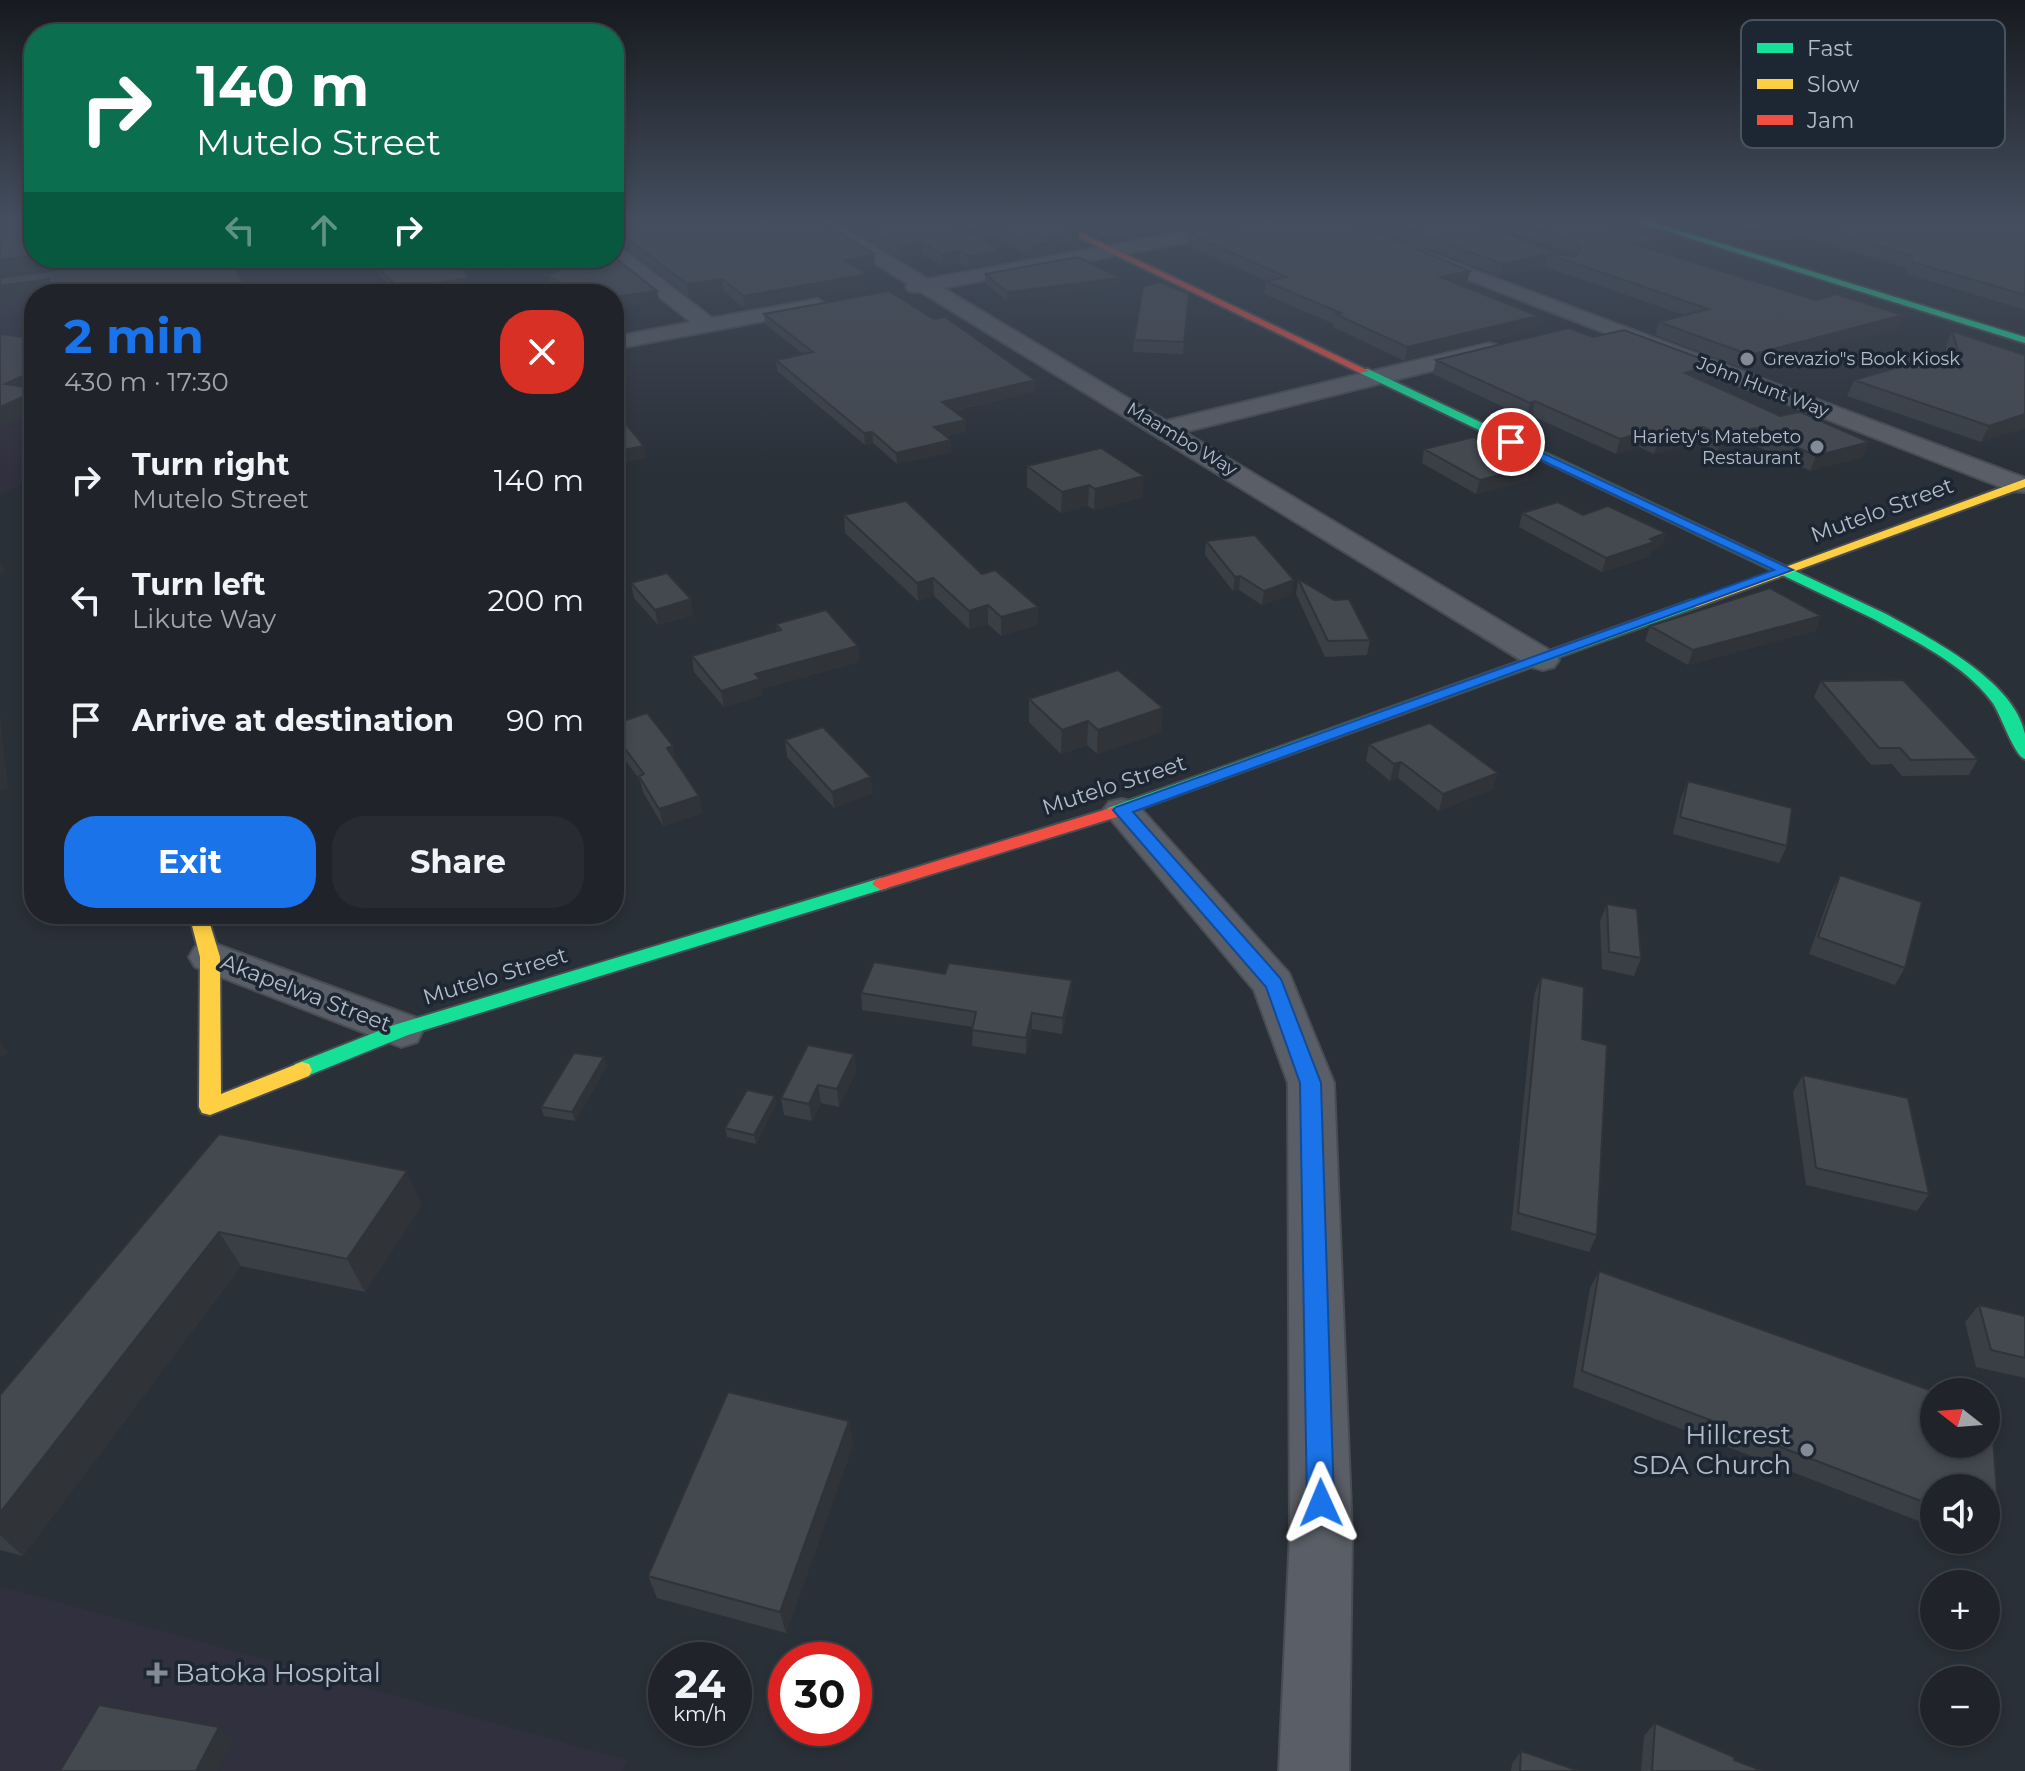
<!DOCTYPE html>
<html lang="en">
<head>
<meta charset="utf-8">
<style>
  body { margin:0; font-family:Montserrat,sans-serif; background:#282c32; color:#f1f3f6; height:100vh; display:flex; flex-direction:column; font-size:30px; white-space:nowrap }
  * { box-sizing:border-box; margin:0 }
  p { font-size:26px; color:#a2a4a8 }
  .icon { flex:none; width:44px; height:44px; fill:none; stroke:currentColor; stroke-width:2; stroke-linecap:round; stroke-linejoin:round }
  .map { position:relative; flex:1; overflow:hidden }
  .details { position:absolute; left:24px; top:284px; width:600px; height:640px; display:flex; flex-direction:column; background:#20242a; border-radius:32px; box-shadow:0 4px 12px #0003,0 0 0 2px #3d4147 }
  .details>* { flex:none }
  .top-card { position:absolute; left:24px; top:24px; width:600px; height:244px; border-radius:32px; box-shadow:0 4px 12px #0003,0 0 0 2px #3d4147; background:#0b6e4f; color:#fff; overflow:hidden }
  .needle { width:52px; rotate:287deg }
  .buttons { position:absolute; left:1920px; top:1378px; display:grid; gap:16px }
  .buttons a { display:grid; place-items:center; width:80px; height:80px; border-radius:50%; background:#20242a; box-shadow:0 4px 12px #0003,0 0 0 2px #3d4147; font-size:40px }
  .speed { position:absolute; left:648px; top:1642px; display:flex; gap:16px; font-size:40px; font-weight:700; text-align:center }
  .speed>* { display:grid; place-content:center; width:104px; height:104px; border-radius:50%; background:#20242a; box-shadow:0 4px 12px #0003,0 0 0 2px #3d4147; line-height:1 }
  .speed small { font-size:20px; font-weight:400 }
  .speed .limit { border:12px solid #d22; background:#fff; color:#111 }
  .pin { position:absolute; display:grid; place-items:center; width:68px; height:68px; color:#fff; margin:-34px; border:4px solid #fff; border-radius:50%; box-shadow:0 2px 8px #0007 }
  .me { position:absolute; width:88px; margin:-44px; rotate:359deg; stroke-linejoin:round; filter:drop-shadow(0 0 6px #0008) }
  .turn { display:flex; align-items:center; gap:28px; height:168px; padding:0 40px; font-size:36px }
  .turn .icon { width:104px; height:104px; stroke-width:2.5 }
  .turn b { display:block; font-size:56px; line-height:68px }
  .lanes { display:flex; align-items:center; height:76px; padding:0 40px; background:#0003; justify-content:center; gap:40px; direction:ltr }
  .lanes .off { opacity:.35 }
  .round { display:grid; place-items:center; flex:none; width:84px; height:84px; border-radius:32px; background:#282c32 }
  .summary { display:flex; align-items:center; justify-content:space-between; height:136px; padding:0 40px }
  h1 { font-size:48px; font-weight:700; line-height:60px; color:#1a73e8 }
  .button { display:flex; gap:16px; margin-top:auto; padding:16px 40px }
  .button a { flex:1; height:92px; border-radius:32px; background:#1a73e8; color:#fff; font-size:32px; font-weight:700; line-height:92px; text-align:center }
  .button a+a { background:#282c32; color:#f1f3f6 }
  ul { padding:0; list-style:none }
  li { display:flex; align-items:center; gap:24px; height:120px; padding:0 40px }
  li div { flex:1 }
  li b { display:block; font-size:30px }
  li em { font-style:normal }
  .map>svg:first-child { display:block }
  .medical { fill:#31303e }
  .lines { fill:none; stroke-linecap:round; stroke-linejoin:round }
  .street-casing { stroke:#484c53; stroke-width:4 }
  .fast-casing { stroke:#484c53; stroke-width:4 }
  .slow-casing { stroke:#484c53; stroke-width:4 }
  .jam-casing { stroke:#484c53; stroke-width:4 }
  .street { fill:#5a5e66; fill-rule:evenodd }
  .fast { fill:#16e098; fill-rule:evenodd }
  .slow { fill:#ffcf43; fill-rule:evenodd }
  .jam { fill:#f24e42; fill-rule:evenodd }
  .wall { fill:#3a3f45 }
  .shaded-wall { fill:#303338 }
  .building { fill:#444950; stroke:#303338; stroke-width:2 }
  .route { fill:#1a73e8; stroke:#114b97; stroke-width:2 }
  .poi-dot { fill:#848b96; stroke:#1d2633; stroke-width:3 }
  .labels { text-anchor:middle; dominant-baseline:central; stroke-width:7; stroke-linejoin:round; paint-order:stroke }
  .far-poi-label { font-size:18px; fill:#b4bcc9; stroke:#1d2633; text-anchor:start }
  .far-street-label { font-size:18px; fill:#b4bcc9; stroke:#1d2633 }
  .street-label { font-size:22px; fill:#b4bcc9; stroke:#1d2633 }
  .near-poi-label { font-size:26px; fill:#b4bcc9; stroke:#1d2633; text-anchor:end }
  .key { fill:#1d2633; stroke:#4a5360; stroke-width:2 }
  .key-label { font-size:22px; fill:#b4bcc9 }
</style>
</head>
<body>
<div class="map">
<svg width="2025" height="1771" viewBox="0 0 2025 1771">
  <rect width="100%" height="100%" fill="#2a3038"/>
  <!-- medical -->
  <path class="medical" d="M226 258H364L386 294H34V478L0 495V289Z
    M0 1586 627 1760 622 1771H0Z"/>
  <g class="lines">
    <!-- street casing -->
    <g class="street-casing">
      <path id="street" d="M809 221H831L928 279 1243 221H1283L1274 226 943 288 1166 421 1488 343 1496 345 1499 350 1496 355 1184 432 1554 653 1559 660 1554 667 1543 670 1532 667 921 292 909 291 906 287 908 284Z
        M1318 221H1344L2025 478V492L2011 491Z
        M614 246 621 248 712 318 817 299 827 305 817 311 614 349V337L691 322 610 258H614Z
        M1122 799 1135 802 1289 973 1334 1083 1352 1534 1349 1771H1279L1290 1534 1288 1083 1254 990 1103 810 1109 802Z
        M210 942 417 1018 423 1030 417 1042 401 1047 195 967 189 957 195 947Z"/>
    </g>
    <!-- fast casing -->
    <g class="fast-casing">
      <path id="fast" d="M1635 221H1648L2025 337V343Z
        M1360 369H1368L1886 614C1929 638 2014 680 2025 734 2025 741 2025 751 2025 759 2014 756 2001 714 1992 702 1964 664 1916 642 1876 620L1360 373Z
        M1692 600 1697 601V607L1120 816H1108L1106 812 1108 808Z
        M881 878 890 884 887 888 408 1035 302 1078 295 1076 292 1070 295 1064 394 1025Z"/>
    </g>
    <!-- slow casing -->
    <g class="slow-casing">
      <path id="slow" d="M2025 479V487L1697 607H1687L1685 604Z
        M189 914H207L220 957 221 1094 302 1062 309 1064 312 1070 309 1076 210 1115 202 1113 199 1107 200 957Z"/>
    </g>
    <!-- jam casing -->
    <g class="jam-casing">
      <path id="jam" d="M1045 221H1056L1369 371 1360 373Z
        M1114 807 1122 812 1120 816 887 888 881 890 872 884 875 880Z"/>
    </g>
    <!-- street -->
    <use href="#street" class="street"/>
    <!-- fast -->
    <use href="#fast" class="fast"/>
    <!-- slow -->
    <use href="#slow" class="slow"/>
    <!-- jam -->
    <use href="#jam" class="jam"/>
  </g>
  <!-- wall -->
  <path class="wall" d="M614 221H822L875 266 860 270 868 287 745 309 724 292 689 297 623 246 614 243Z
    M837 221H945L1001 263 968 269 960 263 943 266 922 254 901 260Z
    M961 221H1058L1078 243 1052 247V253L1032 257Z
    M1073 221H1224L1165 232 1159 230 1108 238Z
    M1353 221H1475L1560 255 1574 256 1573 254 1482 221H1600L1656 239 1653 250 1898 328 1745 369 1655 335 1659 322 1684 315 1545 267 1500 276Z
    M1731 221H2025V310L1907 274V268L1784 231 1773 233Z
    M1188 233 1467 283 1460 285 1538 316 1535 330 1405 361 1333 327 1334 324 1264 294 1266 281 1187 245Z
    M374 258 469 278 471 286 416 294H400L378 274Z
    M985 274 1120 278V286L1007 301 985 283Z
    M549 275 659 301 614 294H564L551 285Z
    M1189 294 1183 354 1133 352 1134 340Z
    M764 314 1035 391 953 411 966 420V431L946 436 952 452 897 464 873 443 865 445 777 371 776 360 803 354 765 324Z
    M1952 331 2025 355V428L1981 442 1847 396 1854 380 1947 353 1946 346Z
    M1593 337 1716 364 1711 379 1703 381 1863 457 1810 471 1750 443 1717 451 1698 442 1654 454 1639 447 1616 454 1532 416 1527 418 1433 374 1436 360Z
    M1424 449 1531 467 1527 481 1476 494 1422 463Z
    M1027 466 1143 497 1094 510 1088 506 1061 513 1027 487Z
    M1522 513 1583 515 1666 533 1662 546 1652 550 1650 556 1602 572 1519 527Z
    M844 515 982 574 1038 607 1037 625 1001 636 988 624 969 629 934 596 918 601 845 533Z
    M1206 541 1292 594 1262 605 1239 590 1233 591 1205 555Z
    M1298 579 1370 640 1367 655 1325 657 1296 594Z
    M631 583 694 615 658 625 634 598Z
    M1821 616 1815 631 1688 665 1645 641 1650 626Z
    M776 624 858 646 859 662 761 689 762 695 724 707 694 672 692 656 777 631Z
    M1821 681 1978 759 1969 775 1902 776 1892 764 1871 765 1814 697Z
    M1029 699 1161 732 1097 754 1087 745 1061 754 1029 722Z
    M614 724 673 746 675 760 699 796 702 813 663 826 643 792 640 780 614 745Z
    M785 740 873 793 834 808 787 757Z
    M1369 744 1493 789 1439 811 1398 778 1390 781 1366 761Z
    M1688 781 1787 846 1779 863 1673 834 1681 798Z
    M1840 875 1905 968 1895 985 1809 954 1831 892Z
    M1607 904 1641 958 1634 976 1602 969 1600 921Z
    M945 974 1072 980 1071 997 1062 1034 1032 1029 1026 1054 972 1046 973 1027 862 1010 861 993Z
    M1541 977 1582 1039 1597 1235 1589 1252 1511 1230 1534 995Z
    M854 1054 856 1072 839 1107 821 1103 812 1121 784 1115 781 1098Z
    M604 1057 607 1066 575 1121 544 1116 541 1107Z
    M1803 1075 1929 1194 1917 1211 1806 1185 1793 1092Z
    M775 1096 776 1105 756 1144 727 1137 725 1128Z
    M219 1134 422 1205 365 1292 241 1266 23 1556 0 1550V1395Z
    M1599 1271 1935 1392 1934 1444H1986V1411L1991 1412 2000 1531 1984 1546 1967 1540H1986V1488H1934V1527L1573 1387 1590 1288Z
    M1979 1305 2025 1316V1378L1976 1367 1965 1322Z
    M849 1421 853 1445 786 1633 657 1598 648 1576Z
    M1655 1723 1734 1760 1763 1771H1641L1644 1736Z
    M1521 1751 1579 1771H1511L1512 1764Z"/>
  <!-- shaded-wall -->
  <path class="shaded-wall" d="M1139 221H1160L1159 230 1108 238 1109 226Z
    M1165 221H1224L1165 232Z
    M1787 221 1784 231 1773 233 1777 222Z
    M1079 231 1078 243 1052 247V253L1032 257 1033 245 1043 237Z
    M1656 239 1653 251 1633 244Z
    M922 242V254L901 260V247Z
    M960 250V263L943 266 942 254Z
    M1001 250V263L968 269V256Z
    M874 254 875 266 847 274 846 261Z
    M1548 254 1545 267 1500 276 1502 264Z
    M34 255V258H124L0 276V260Z
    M1470 271 1467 283 1438 290 1440 277Z
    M867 274 868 287 745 309 744 296Z
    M469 278 471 286 416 294H401L400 288Z
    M1120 278V286L1007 301V292Z
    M49 279 55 294H34V297L0 302V286Z
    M722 279 724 292 689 297 687 284Z
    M657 291 659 301 614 307V297Z
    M1903 315 1898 328 1745 369 1750 355Z
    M1538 316 1535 330 1405 361 1407 347Z
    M1716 364 1711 379 1680 387 1685 373Z
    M34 371V413L0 429V407L5 384Z
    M1035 380V391L942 413V402Z
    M1535 401 1532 416 1527 418 1530 403Z
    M2025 414V428L1981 442 1989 426Z
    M966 420V431L935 438 934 427Z
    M1703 427 1698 442 1654 454 1659 439Z
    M1755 428 1750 443 1717 451 1723 436Z
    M872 432 873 443 865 445 864 433Z
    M1644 432 1639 447 1616 454 1620 439Z
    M951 440 952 452 897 464 896 453Z
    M1869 442 1863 457 1810 471 1816 456Z
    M644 446 647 458 614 464V452Z
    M1531 467 1527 481 1476 494 1480 480Z
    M1144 476 1143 497 1094 510 1095 489Z
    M1089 485 1088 506 1061 513 1062 492Z
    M1666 533 1662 546 1652 550 1650 556 1602 572 1606 558Z
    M0 561 5 572 0 573Z
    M1240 576 1239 590 1233 591 1235 577Z
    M933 578 934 596 918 601 917 583Z
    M1294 580 1292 594 1262 605 1264 591Z
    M691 599 694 615 658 625 655 610Z
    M988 605V624L969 629V611Z
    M1038 607 1037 625 1001 636V617Z
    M1821 616 1815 631 1688 665 1693 650Z
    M858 646 859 662 761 689 762 695 724 707 721 691 755 674Z
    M1163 708 1161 732 1097 754 1098 730Z
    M0 712 8 788 0 790Z
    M1088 721 1087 745 1061 754 1062 730Z
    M673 746 676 762 667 748Z
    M1401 762 1398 778 1390 781 1394 764Z
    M1498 773 1493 789 1439 811 1443 794Z
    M871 777 873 793 834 808 832 792Z
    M699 796 702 813 663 826 659 809Z
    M456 914H473L457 919Z
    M1072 980 1071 997 1062 1034 1063 1018Z
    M1032 1013V1029L1026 1054V1038Z
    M0 1041 8 1053 0 1057Z
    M854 1054 856 1072 839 1107 837 1089Z
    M604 1057 607 1066 575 1121 572 1112Z
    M818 1085 821 1103 812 1121 809 1104Z
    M775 1096 776 1105 756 1144 754 1135Z
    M407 1171 422 1205 365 1292 347 1259Z
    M219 1232 241 1266 23 1556 0 1535V1513Z
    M849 1421 853 1445 786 1633 780 1612Z
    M219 1727 234 1741 218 1771H196Z"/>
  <!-- building -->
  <path class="building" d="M0 221H34V255L0 260Z
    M618 221H822L874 254 846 261 867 274 744 296 722 279 687 284 621 234 614 232V224L620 223Z
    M856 221H945L1001 250 968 256 960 250 942 254 922 242 901 247Z
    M984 221H1058L1079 231 1043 237 1052 241 1033 245Z
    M1098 221H1139L1109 226Z
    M1253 221H1348L1470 271 1440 277 1538 316 1407 347 1335 314 1341 313 1265 281 1286 277 1188 233Z
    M1386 221H1475L1560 255 1575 256 1580 250 1576 242 1517 221H1600L1656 239 1633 244 1816 300 1836 294 1903 315 1750 355 1659 322 1708 309 1548 254 1502 264Z
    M1796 221H2025V295L1912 262V256Z
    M614 257 657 291 614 297V294H576L549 275 576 262 599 258H614Z
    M1078 257 1120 278 1007 292 985 274Z
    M141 258H230L246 288 268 284 272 294H51L49 279 0 286V278Z
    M374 258H455L469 278 400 288 376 267Z
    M1161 282 1189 294 1184 342 1134 340 1143 286Z
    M889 291 934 319 945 317 1035 380 942 402 966 420 934 427 951 440 896 453 872 432 864 433 776 360 813 352 764 314Z
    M1569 328 1593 337 1624 330 1716 364 1685 373 1780 416 1800 412 1869 442 1816 456 1755 428 1723 436 1703 427 1659 439 1644 432 1620 439 1535 401 1530 403 1436 360Z
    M1952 331 2025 355V414L1989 426 1854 380 1958 350Z
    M0 334 34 338V371L5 384 34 388V392L0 407Z
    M616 412 644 446 614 452V413Z
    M1474 437 1531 467 1480 480 1424 449Z
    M1101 448 1144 476 1095 489 1089 485 1062 492 1027 466Z
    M906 501 982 574 995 570 1038 607 1001 617 988 605 969 611 933 578 917 583 844 515Z
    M1558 502 1583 515 1608 506 1666 533 1650 539 1654 542 1606 558 1522 513Z
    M1255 535 1294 580 1264 591 1240 576 1235 577 1206 541Z
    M667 573 691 599 655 610 631 583Z
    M1298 579 1334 600 1349 599 1370 640 1328 641Z
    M1770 588 1821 616 1693 650 1650 626Z
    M826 610 858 646 755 674 760 679 721 691 692 656 781 630 776 624Z
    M1118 670 1163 708 1098 730 1088 721 1062 730 1029 699Z
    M1903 680 1978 759 1911 760 1900 748H1879L1821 681Z
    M647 713 673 746 667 748 699 796 659 809 639 776 644 774 614 734V724Z
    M1430 723 1498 773 1443 794 1401 762 1394 764 1369 744Z
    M823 727 871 777 832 792 785 740Z
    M1688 781 1792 808 1787 846 1680 817Z
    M1840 875 1922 902 1905 968 1818 937Z
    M1607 904 1637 909 1641 958 1609 952Z
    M874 962 945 974 949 963 1072 980 1063 1018 1032 1013 1026 1038 972 1030 976 1012 861 993Z
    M1541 977 1584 987 1582 1039 1607 1045 1597 1235 1518 1213Z
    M808 1045 854 1054 837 1089 818 1085 809 1104 781 1098Z
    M574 1053 604 1057 572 1112 541 1107Z
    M1803 1075 1908 1098 1929 1194 1816 1168Z
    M747 1090 775 1096 754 1135 725 1128Z
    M219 1134 407 1171 347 1259 219 1232 0 1513V1395Z
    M1599 1271 1935 1392 1934 1444H1986V1411L1991 1412 2000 1531 1986 1526V1488H1934V1506L1582 1371Z
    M1979 1305 2025 1316V1358L1991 1350Z
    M728 1392 849 1421 780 1612 648 1576Z
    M99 1705 219 1727 196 1771H60Z
    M1655 1723 1734 1757V1760L1763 1771H1652Z
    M1521 1751 1579 1771H1520Z"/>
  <!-- sky -->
  <linearGradient id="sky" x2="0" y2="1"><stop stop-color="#171a1f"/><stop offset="0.47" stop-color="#444e5e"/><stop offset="1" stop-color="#444e5e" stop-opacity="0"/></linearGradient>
  <rect width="2025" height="469" fill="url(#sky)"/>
  <!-- route -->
  <path class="route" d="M1507 440H1515L1793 570 1133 812 1281 979 1321 1083 1334 1503 1330 1513 1321 1517 1311 1513 1307 1503 1300 1083 1266 987 1113 810 1116 807 1774 570 1507 444Z"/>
  <!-- markers -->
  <g class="poi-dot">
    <circle cx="1747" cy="359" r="8"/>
    <circle cx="1817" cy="447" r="8"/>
    <circle cx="1807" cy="1450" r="8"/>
    <path d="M153 1661h8v8h8v8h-8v8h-8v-8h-8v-8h8z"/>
  </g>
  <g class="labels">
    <!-- far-poi labels -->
    <g class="far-poi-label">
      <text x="1763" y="359">Grevazio"s Book Kiosk</text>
      <text x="1801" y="437" text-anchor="end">Hariety's Matebeto<tspan x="1801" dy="21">Restaurant</tspan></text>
    </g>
    <!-- far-street labels -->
    <g class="far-street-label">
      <text transform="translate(1763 387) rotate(21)">John Hunt Way</text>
      <text transform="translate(1182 439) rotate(31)">Maambo Way</text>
    </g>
    <!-- street labels -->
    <g class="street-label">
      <text transform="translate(1882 510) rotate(-20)">Mutelo Street</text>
      <text transform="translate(1114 785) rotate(-18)">Mutelo Street</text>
      <text transform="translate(495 976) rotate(-17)">Mutelo Street</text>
      <text transform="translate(306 993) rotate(21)">Akapelwa Street</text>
    </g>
    <!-- near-poi labels -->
    <g class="near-poi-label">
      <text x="1791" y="1435">Hillcrest<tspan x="1791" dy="30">SDA Church</tspan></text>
      <text x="175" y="1673" text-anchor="start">Batoka Hospital</text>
    </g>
  </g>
  <!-- legend -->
  <rect x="1741" y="20" width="264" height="128" rx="12" class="key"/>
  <rect x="1757" y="43" width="36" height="10" fill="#16e098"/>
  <rect x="1757" y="79" width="36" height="10" fill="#ffcf43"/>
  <rect x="1757" y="115" width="36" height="10" fill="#f24e42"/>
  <g class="key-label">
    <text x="1807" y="56">Fast</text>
    <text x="1807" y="92">Slow</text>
    <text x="1807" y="128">Jam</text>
  </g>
</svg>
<div class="buttons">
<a><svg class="needle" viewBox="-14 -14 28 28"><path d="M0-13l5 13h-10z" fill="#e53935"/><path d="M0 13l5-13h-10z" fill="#a2a4a8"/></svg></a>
<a><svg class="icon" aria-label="sound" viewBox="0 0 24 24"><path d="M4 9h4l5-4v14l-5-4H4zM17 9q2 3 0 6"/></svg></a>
<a>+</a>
<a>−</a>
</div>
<div class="speed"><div>24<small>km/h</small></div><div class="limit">30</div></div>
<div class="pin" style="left:1511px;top:442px;background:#d93025"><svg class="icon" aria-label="arrive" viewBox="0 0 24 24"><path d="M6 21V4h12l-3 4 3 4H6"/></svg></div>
<svg class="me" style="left:1321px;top:1503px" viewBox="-20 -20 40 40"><path d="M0-17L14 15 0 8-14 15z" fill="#1a73e8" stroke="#fff" stroke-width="4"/></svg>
<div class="top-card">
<div class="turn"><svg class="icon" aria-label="right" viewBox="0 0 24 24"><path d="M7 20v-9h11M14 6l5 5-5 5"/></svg><div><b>140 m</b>Mutelo Street</div></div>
<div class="lanes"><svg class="icon off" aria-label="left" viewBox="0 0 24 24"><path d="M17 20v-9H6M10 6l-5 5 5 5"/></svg><svg class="icon off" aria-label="ahead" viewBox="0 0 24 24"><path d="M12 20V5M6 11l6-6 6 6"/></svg><svg class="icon" aria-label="right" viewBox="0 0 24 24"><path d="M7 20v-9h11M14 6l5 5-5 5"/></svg></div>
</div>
<section class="details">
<div class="summary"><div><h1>2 min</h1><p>430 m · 17:30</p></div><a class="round" style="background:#d93025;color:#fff"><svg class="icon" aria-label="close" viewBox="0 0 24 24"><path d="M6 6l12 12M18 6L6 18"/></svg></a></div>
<ul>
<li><svg class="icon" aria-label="right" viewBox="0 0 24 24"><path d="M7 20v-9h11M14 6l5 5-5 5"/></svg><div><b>Turn right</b><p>Mutelo Street</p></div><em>140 m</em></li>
<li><svg class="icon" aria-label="left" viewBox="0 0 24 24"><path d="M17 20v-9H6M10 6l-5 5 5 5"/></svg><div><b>Turn left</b><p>Likute Way</p></div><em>200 m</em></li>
<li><svg class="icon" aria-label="arrive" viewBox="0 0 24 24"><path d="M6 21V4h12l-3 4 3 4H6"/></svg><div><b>Arrive at destination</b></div><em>90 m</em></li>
</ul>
<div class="button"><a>Exit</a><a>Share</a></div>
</section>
</div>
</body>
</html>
